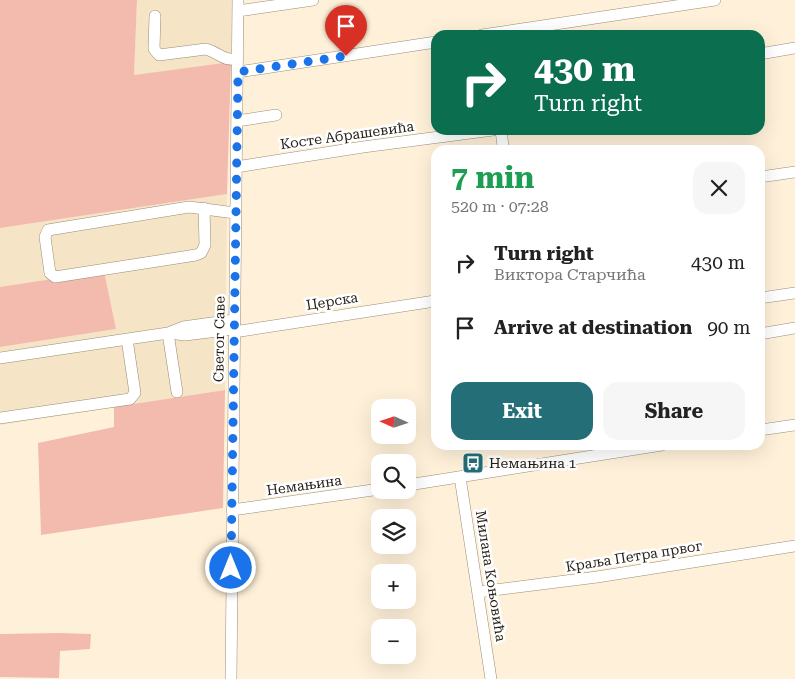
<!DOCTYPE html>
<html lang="en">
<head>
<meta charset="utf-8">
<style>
  body { margin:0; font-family:"Roboto Serif",serif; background:#f6f6f6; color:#222; height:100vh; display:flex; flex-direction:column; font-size:19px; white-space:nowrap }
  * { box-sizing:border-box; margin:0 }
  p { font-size:16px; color:#767676 }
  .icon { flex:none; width:28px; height:28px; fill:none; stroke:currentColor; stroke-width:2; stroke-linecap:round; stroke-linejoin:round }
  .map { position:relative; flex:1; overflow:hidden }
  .details { position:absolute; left:431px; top:145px; width:334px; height:305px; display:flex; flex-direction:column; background:#fff; border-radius:15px; box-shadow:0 5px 20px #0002 }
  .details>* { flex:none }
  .banner { position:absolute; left:431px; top:30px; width:334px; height:105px; border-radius:15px; box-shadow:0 5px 20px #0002; background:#0b6e4f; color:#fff; overflow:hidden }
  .needle { width:32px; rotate:273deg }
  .fabs { position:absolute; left:371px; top:399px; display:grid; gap:10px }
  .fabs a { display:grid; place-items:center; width:45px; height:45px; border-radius:10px; background:#fff; box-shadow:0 5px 20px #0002; font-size:25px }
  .pin { position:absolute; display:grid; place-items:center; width:42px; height:42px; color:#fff; margin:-51px -21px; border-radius:50% 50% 50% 0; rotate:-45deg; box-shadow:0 0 5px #0007 }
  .pin .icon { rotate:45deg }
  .me { position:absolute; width:55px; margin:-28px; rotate:0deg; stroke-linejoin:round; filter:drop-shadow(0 0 4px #0008) }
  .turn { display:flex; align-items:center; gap:18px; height:105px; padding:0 20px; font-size:22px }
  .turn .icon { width:65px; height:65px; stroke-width:2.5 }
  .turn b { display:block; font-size:35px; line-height:42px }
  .round { display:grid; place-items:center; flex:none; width:52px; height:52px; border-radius:15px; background:#f6f6f6 }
  .head { display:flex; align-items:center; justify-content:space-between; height:85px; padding:0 20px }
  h1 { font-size:30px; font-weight:700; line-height:38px; color:#1e9e55 }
  .primary-button { display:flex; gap:10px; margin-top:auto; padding:10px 20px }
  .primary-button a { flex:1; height:58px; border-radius:15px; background:#246e77; color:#fff; font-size:20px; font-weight:700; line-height:58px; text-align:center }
  .primary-button a+a { background:#f6f6f6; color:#222 }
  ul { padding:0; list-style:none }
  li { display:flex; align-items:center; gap:15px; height:65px; padding:0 20px }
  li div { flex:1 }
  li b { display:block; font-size:19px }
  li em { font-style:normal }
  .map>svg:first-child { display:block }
  .built { fill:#f5e4c5 }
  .green { fill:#f3baae }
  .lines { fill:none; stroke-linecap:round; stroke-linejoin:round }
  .minor-casing { stroke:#998d77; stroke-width:12 }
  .minor { stroke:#fff; stroke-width:11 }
  .route { stroke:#1a73e8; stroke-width:9; stroke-dasharray:0 16.2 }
  .labels { text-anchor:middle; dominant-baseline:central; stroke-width:5; stroke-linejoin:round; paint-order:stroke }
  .street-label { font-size:14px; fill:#241f16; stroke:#fff }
  .poi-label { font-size:14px; fill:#241f16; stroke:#fff; text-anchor:start }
</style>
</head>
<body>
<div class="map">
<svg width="795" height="679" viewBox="0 0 795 679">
  <rect width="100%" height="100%" fill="#fff1d9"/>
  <!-- built -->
  <path class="built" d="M137 0H232L231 62 134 75Z
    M227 194 225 390 0 425V347L116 329 104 271 0 287V228Z"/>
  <!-- green -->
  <path class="green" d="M0 0H137L134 75 231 62 227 194 0 228Z
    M104 271 116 329 0 347V287Z
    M225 390 223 508 41 535 38 443 114 427V407Z
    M59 633 91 634 90 649 60 651 59 678 0 677V634Z"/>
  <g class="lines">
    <!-- minor casing -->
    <g class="minor-casing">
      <path id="minor" d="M238 11 313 0
        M155 16 154 49 159 55 206 49C220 53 222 61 238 59
        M482 35 715 0
        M760 54 795 48
        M238 72 436 42
        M237 121 276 115
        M501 130 503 146
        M236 167 363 147 493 130
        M760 177 795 172
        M204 208 205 245 201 253 196 255 55 277 50 273 45 237 48 230 189 207 235 213
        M760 298 795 293
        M234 332 435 301
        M168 333 177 392
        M170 333 185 335 234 329
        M760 334 795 328
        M0 358 168 333 183 327 234 320
        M0 418 130 399 135 393 127 339
        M760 430 795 425
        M460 477 491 679
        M408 485 662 445
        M232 510 380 489
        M478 592 597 577 795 546
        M231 679 238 0"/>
    </g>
    <!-- minor -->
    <use href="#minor" class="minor"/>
  </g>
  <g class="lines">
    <!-- route -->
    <path class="route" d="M231 568 238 72 346 56"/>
  </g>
  <!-- icons -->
  <defs>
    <g id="bus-square" transform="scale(1.125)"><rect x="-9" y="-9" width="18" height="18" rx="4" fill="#246e77" stroke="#fff"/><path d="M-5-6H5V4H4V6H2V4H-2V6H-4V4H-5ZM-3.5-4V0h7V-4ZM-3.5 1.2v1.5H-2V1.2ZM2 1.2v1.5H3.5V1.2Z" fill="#fff"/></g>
  </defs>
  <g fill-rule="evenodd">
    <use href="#bus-square" x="473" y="463"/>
  </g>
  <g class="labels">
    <!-- street labels -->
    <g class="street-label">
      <text transform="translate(347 135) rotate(-8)">Косте Абрашевића</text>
      <text transform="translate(332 301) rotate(-9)">Церска</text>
      <text transform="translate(219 339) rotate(-89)">Светог Саве</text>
      <text transform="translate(304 485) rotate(-8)">Немањина</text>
      <text transform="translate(634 556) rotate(-9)">Краља Петра првог</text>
      <text transform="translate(491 576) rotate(81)">Милана Коњовића</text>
    </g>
    <!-- poi labels -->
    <g class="poi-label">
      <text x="489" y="463">Немањина 1</text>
    </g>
  </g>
</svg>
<div class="fabs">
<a><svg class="needle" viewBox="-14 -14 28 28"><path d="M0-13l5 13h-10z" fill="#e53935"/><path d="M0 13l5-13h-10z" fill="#767676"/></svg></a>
<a><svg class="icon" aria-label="search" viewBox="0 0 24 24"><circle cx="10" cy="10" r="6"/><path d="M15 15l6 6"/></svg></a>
<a><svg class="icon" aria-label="layers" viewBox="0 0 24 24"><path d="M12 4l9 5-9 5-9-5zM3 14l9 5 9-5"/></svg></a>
<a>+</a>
<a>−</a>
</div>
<div class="pin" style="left:346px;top:56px;background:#d93025"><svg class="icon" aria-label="arrive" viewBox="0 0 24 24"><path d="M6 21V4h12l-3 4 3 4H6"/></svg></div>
<svg class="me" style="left:231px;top:568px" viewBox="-20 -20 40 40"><circle r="17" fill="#1a73e8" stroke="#fff" stroke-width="3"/><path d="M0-11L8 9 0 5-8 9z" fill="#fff"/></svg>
<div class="banner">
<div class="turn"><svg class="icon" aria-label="right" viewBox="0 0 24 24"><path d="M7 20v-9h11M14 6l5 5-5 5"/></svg><div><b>430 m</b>Turn right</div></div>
</div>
<section class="details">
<div class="head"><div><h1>7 min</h1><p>520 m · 07:28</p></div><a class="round"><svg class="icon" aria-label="close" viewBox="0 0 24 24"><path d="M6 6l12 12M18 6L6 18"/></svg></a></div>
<ul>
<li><svg class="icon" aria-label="right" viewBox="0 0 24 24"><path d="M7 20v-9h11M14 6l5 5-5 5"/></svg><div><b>Turn right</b><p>Виктора Старчића</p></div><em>430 m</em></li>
<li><svg class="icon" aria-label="arrive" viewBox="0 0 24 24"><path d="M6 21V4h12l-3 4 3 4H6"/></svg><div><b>Arrive at destination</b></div><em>90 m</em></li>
</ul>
<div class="primary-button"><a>Exit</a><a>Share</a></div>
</section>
</div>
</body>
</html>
